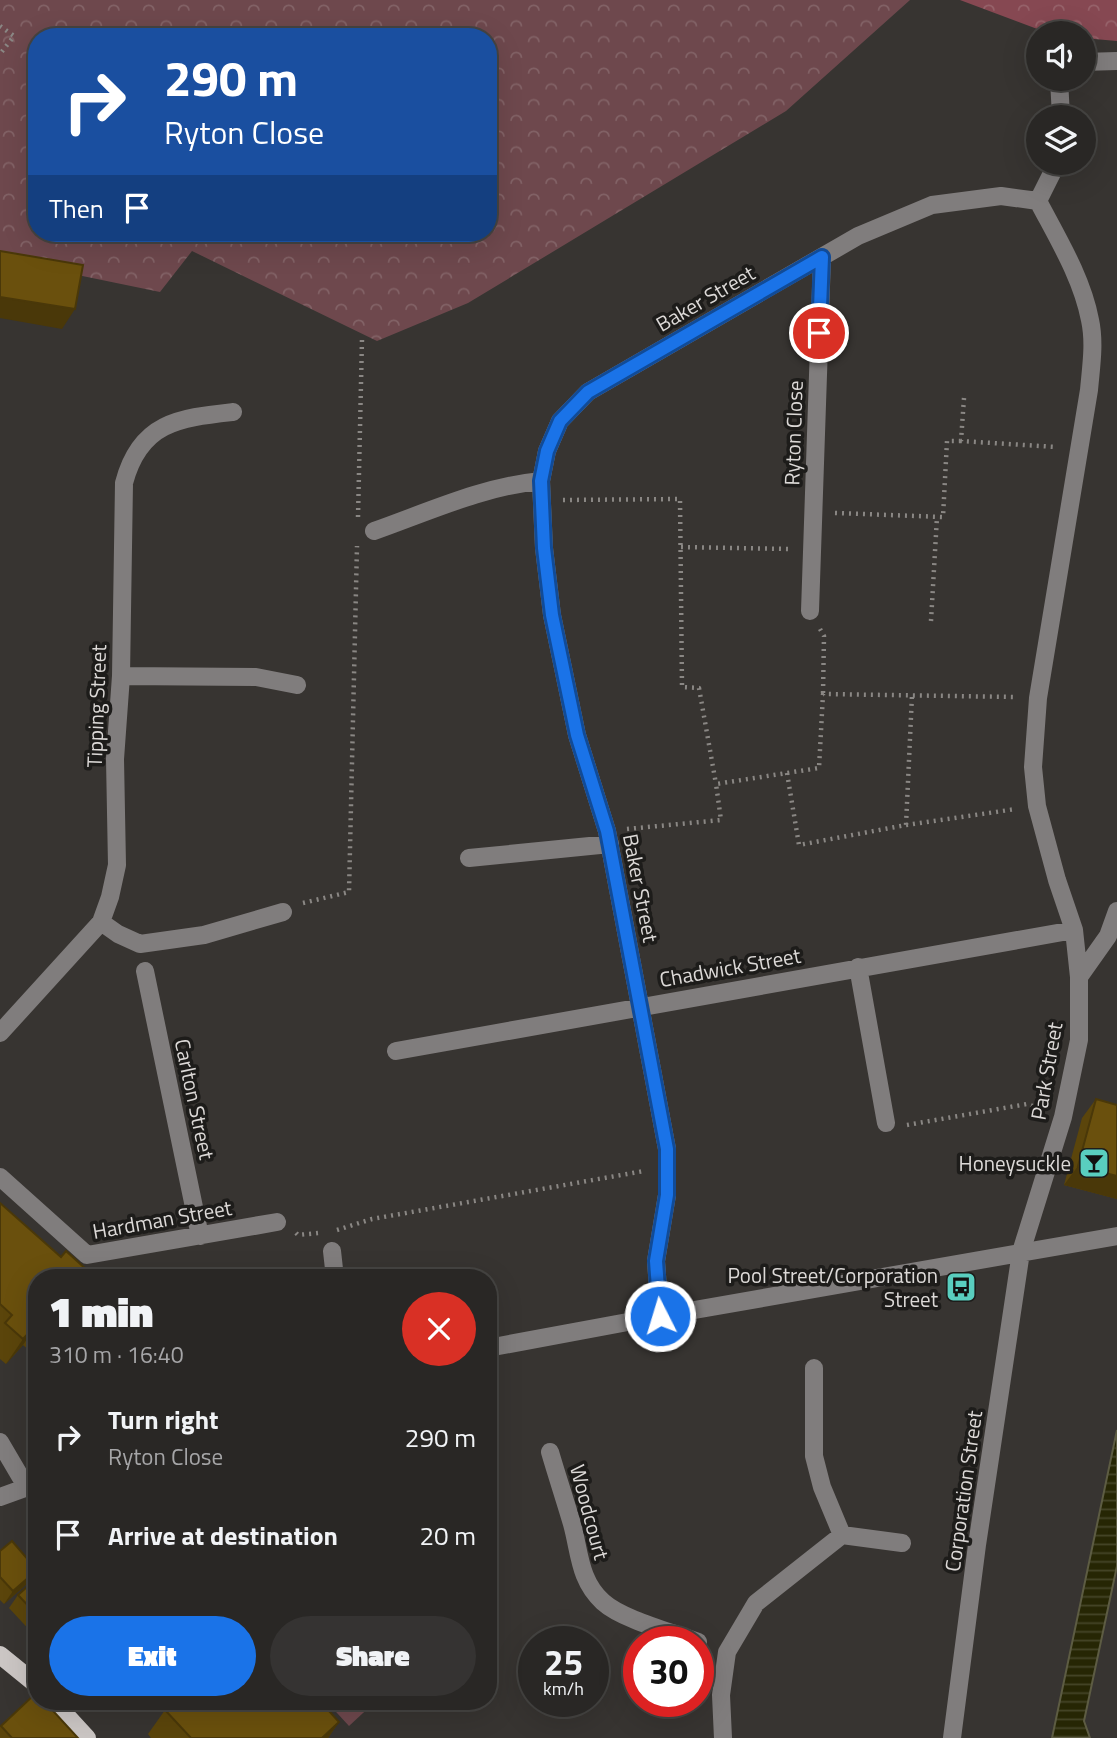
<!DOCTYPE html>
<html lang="en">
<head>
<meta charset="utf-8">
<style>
  body { margin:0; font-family:"Titillium Web",sans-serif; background:#353332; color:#f1f3f6; height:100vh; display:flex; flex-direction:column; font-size:26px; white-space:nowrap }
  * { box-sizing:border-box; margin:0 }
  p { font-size:23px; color:#a5a5a7 }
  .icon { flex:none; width:38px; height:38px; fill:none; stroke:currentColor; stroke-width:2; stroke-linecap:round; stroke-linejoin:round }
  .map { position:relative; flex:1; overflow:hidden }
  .drawer { position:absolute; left:28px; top:1269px; width:469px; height:441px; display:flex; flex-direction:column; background:#292725; border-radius:28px; box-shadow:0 7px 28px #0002,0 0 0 2px #454442 }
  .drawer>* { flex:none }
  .hud { position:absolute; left:28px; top:28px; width:469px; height:214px; border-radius:28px; box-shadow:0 7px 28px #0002,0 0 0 2px #454442; background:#1a4fa0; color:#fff; overflow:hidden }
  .tools { position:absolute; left:1026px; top:21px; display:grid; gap:14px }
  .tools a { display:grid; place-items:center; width:70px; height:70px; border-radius:50%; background:#292725; box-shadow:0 7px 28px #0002,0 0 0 2px #454442; font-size:35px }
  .speed { position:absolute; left:518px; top:1626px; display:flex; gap:14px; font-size:35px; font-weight:700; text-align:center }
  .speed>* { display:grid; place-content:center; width:91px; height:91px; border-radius:50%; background:#292725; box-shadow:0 7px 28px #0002,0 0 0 2px #454442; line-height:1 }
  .speed small { font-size:18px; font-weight:400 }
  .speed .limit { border:10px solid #d22; background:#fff; color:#111 }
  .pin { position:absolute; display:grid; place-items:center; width:60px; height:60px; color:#fff; margin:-30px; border:4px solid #fff; border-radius:50%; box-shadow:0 2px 7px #0007 }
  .me { position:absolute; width:77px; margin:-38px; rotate:355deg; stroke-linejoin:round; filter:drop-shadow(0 0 5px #0008) }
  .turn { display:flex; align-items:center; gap:24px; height:147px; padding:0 21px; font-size:32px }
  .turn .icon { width:91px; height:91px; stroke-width:2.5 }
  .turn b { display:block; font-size:49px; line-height:60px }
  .then { display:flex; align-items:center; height:66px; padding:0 21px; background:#0003; gap:14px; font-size:26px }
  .round { display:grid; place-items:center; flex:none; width:74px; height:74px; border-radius:37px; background:#353332 }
  .summary { display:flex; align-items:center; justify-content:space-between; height:119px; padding:0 21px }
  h1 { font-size:42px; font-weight:800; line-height:52px }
  .button { display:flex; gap:14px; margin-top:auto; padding:14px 21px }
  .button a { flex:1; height:80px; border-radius:42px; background:#1a73e8; color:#fff; font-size:28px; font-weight:800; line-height:80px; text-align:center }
  .button a+a { background:#353332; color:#f1f3f6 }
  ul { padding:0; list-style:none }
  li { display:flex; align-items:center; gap:21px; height:98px; padding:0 21px }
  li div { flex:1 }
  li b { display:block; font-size:26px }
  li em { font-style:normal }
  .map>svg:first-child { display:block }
  .grass { fill:#6e484d }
  .forest { fill:url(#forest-crowns) }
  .park { fill:url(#park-crowns); fill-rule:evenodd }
  .water { fill:url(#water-rules); stroke:#5d5c43; stroke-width:2 }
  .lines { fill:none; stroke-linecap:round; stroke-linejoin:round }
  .path { stroke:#8a8784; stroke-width:4.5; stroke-dasharray:2 5; stroke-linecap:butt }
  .minor { stroke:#807d7d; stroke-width:18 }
  .major { stroke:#cbc6c4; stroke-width:18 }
  .wall { fill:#5b450b }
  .shaded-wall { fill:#4a3809 }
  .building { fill:#6a500d; stroke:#4a3809; stroke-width:2 }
  .route-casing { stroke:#114b97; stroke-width:18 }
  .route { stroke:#1a73e8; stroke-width:12 }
  .labels { text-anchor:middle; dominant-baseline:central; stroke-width:7; stroke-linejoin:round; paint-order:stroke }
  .street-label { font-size:21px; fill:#dcd9d7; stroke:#1d1c1a }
  .poi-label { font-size:21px; fill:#dcd9d7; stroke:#1d1c1a; text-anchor:end }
</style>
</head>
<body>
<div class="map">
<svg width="1117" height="1738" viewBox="0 0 1117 1738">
  <defs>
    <pattern id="forest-crowns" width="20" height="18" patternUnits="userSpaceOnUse" patternTransform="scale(1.75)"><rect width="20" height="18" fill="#864852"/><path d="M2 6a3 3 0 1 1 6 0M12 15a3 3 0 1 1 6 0" fill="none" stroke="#96626a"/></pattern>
    <pattern id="park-crowns" width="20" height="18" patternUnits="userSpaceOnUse" patternTransform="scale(1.75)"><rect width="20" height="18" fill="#6e484d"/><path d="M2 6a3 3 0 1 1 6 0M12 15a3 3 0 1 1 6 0" fill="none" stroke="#826266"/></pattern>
    <pattern id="water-rules" width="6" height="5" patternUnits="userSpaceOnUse" patternTransform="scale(1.75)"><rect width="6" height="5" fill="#262604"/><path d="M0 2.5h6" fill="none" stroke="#454528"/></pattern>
  </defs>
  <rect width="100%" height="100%" fill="#373431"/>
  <!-- grass -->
  <path class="grass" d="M326 1701H376L349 1726Z"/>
  <!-- forest -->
  <path class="forest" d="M960 0H1117V41L1083 38V33H1048Z"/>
  <!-- park -->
  <path class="park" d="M0 0H910L786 111 468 303 377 341 192 251 160 292 0 259ZM37 37H488V233H37Z"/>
  <!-- water -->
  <path class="water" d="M1117 1430V1566L1084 1721 1090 1738H1052Z"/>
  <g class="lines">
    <!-- path -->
    <path class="path" d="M0 26 14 36 0 54
      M964 398 961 441 1056 447
      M563 500 680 499 682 687 699 688 716 784
      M835 513 943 517 947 441H961
      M358 517 362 339
      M681 547 792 549
      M931 621 937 517
      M820 629 824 636 823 694
      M787 773 799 845 906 825 912 695
      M906 825 1016 809
      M627 829 721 820 716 784 819 768 823 694 1016 697
      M303 903 349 892 357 546
      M907 1125 1027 1104 1043 1110
      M337 1230 372 1219 644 1171
      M296 1233 298 1235 318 1233"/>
    <!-- minor -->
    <path class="minor" d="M1083 62 1117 61
      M1059 79 1061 117
      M1038 201 1057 163
      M374 531C428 512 484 486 541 481
      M810 611 822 257
      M121 676 256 677 297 685
      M469 858 610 844
      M101 922 118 934 140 944 204 935 283 912
      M858 967 886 1123
      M145 971 200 1236
      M1079 977 1108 936 1117 911
      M0 1033 101 922 110 897 117 865 115 759 121 676 124 483C140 422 179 418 233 412
      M396 1051 1074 930
      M0 1177 87 1255 277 1222
      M332 1251 335 1278
      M660 1316 656 1261 667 1195V1149L607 831 577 735 552 615 544 548 541 481 547 451 560 421 588 392 858 236 932 205 1001 196 1038 201C1058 239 1082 278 1090 320 1095 343 1091 367 1089 390L1038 698 1033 767 1037 806 1057 880 1074 930 1079 977V1040L1063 1117 1021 1252 977 1545 952 1738
      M488 1348 660 1316 1117 1236
      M814 1368V1456L822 1487 842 1535 902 1543
      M0 1442 27 1488
      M550 1452C557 1476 565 1500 572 1524 580 1553 579 1580 603 1602 623 1620 672 1632 698 1642
      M0 1497 36 1484
      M723 1738 721 1695 727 1652 756 1603 842 1535"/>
    <!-- major -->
    <path class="major" d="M0 1655 37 1685
      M53 1701 87 1738"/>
  </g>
  <!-- wall -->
  <path class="wall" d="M1096 1099 1117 1199 1064 1185 1082 1118Z
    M0 1203 61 1257 88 1271 37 1278V1357L23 1345 6 1364 0 1359Z
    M0 1551 37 1571 28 1583 4 1604 0 1600Z
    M37 1578V1635L35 1636 9 1608 18 1595Z
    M36 1693 78 1738H0V1727Z
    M165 1701H320L339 1722 328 1738H151L148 1734 165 1710 169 1706Z"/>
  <!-- shaded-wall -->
  <path class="shaded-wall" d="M0 297 75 309 62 329 0 318Z
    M1078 1166 1117 1176V1199L1064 1185Z
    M37 1324 23 1345 6 1364 23 1339Z
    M37 1571 28 1583 4 1604 13 1591Z
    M339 1722 328 1738H322Z"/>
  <!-- building -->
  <path class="building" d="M0 251 83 265 75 309 0 297Z
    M1096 1099 1117 1105V1176L1078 1166Z
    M0 1203 61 1257 66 1251 88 1271 83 1278H37V1324L23 1339 5 1323 12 1315 0 1304Z
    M12 1541 37 1570 13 1591 0 1577V1551Z
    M37 1578V1615L18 1595Z
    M36 1693 37 1701H44L78 1738H12L1 1726Z
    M174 1701H320L339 1722 322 1738H191L165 1710Z"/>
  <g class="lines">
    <!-- route casing -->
    <g class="route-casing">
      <path id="route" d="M660 1316 656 1261 667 1195V1149L607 831 577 735 552 615 544 548 541 481 547 451 560 421 588 392 822 257 819 333"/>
    </g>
    <!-- route -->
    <use href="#route" class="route"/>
  </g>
  <!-- icons -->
  <defs>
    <g id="bar-square" transform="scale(1.575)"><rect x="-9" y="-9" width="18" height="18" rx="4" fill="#59cebf" stroke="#1d1c1a"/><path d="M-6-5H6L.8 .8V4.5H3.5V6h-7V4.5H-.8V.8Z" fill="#111"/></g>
    <g id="bus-square" transform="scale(1.575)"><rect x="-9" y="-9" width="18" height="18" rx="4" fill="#59cebf" stroke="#1d1c1a"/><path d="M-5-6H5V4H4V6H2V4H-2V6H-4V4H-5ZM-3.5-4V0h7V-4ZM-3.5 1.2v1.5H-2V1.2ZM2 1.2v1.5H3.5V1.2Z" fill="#111"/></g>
  </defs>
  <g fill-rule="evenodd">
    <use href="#bar-square" x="1094" y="1163"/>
    <use href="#bus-square" x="961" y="1287"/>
  </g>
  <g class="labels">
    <!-- street labels -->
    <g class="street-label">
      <text transform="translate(705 298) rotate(-30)">Baker Street</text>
      <text transform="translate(793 433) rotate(-88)">Ryton Close</text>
      <text transform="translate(96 706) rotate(-88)">Tipping Street</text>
      <text transform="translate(641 888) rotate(79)">Baker Street</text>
      <text transform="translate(730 967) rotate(-10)">Chadwick Street</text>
      <text transform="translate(1046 1071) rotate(-80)">Park Street</text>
      <text transform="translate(195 1099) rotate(78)">Carlton Street</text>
      <text transform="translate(162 1219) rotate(-10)">Hardman Street</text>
      <text transform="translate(963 1491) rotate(-82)">Corporation Street</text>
      <text transform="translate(590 1512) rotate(75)">Woodcourt</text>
    </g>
    <!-- poi labels -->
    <g class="poi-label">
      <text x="1071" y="1163">Honeysuckle</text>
      <text x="938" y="1275">Pool Street/Corporation<tspan x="938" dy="24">Street</tspan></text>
    </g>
  </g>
</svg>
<div class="tools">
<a><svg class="icon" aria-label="sound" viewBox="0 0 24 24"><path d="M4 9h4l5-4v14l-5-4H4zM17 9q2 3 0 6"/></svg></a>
<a><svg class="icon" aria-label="layers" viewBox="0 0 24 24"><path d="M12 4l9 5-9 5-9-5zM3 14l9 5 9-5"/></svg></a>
</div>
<div class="speed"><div>25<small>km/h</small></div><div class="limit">30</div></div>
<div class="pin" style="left:819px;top:333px;background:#d93025"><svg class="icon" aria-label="arrive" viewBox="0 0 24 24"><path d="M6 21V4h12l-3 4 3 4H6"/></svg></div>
<svg class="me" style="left:660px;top:1316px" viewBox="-20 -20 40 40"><circle r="17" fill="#1a73e8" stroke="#fff" stroke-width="3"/><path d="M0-11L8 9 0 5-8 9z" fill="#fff"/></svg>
<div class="hud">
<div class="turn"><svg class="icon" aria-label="right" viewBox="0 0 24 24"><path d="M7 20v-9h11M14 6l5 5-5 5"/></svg><div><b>290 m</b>Ryton Close</div></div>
<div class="then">Then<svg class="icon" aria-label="arrive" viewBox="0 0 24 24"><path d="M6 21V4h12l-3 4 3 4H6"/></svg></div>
</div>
<section class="drawer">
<div class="summary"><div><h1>1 min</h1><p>310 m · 16:40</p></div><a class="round" style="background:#d93025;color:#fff"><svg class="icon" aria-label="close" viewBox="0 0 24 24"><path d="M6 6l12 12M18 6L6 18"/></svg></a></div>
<ul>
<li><svg class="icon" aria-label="right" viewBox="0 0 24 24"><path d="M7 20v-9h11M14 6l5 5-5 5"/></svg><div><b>Turn right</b><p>Ryton Close</p></div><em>290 m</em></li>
<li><svg class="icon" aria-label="arrive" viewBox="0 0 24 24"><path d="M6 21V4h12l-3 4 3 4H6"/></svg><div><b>Arrive at destination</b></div><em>20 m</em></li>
</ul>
<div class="button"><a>Exit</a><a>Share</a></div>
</section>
</div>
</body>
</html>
